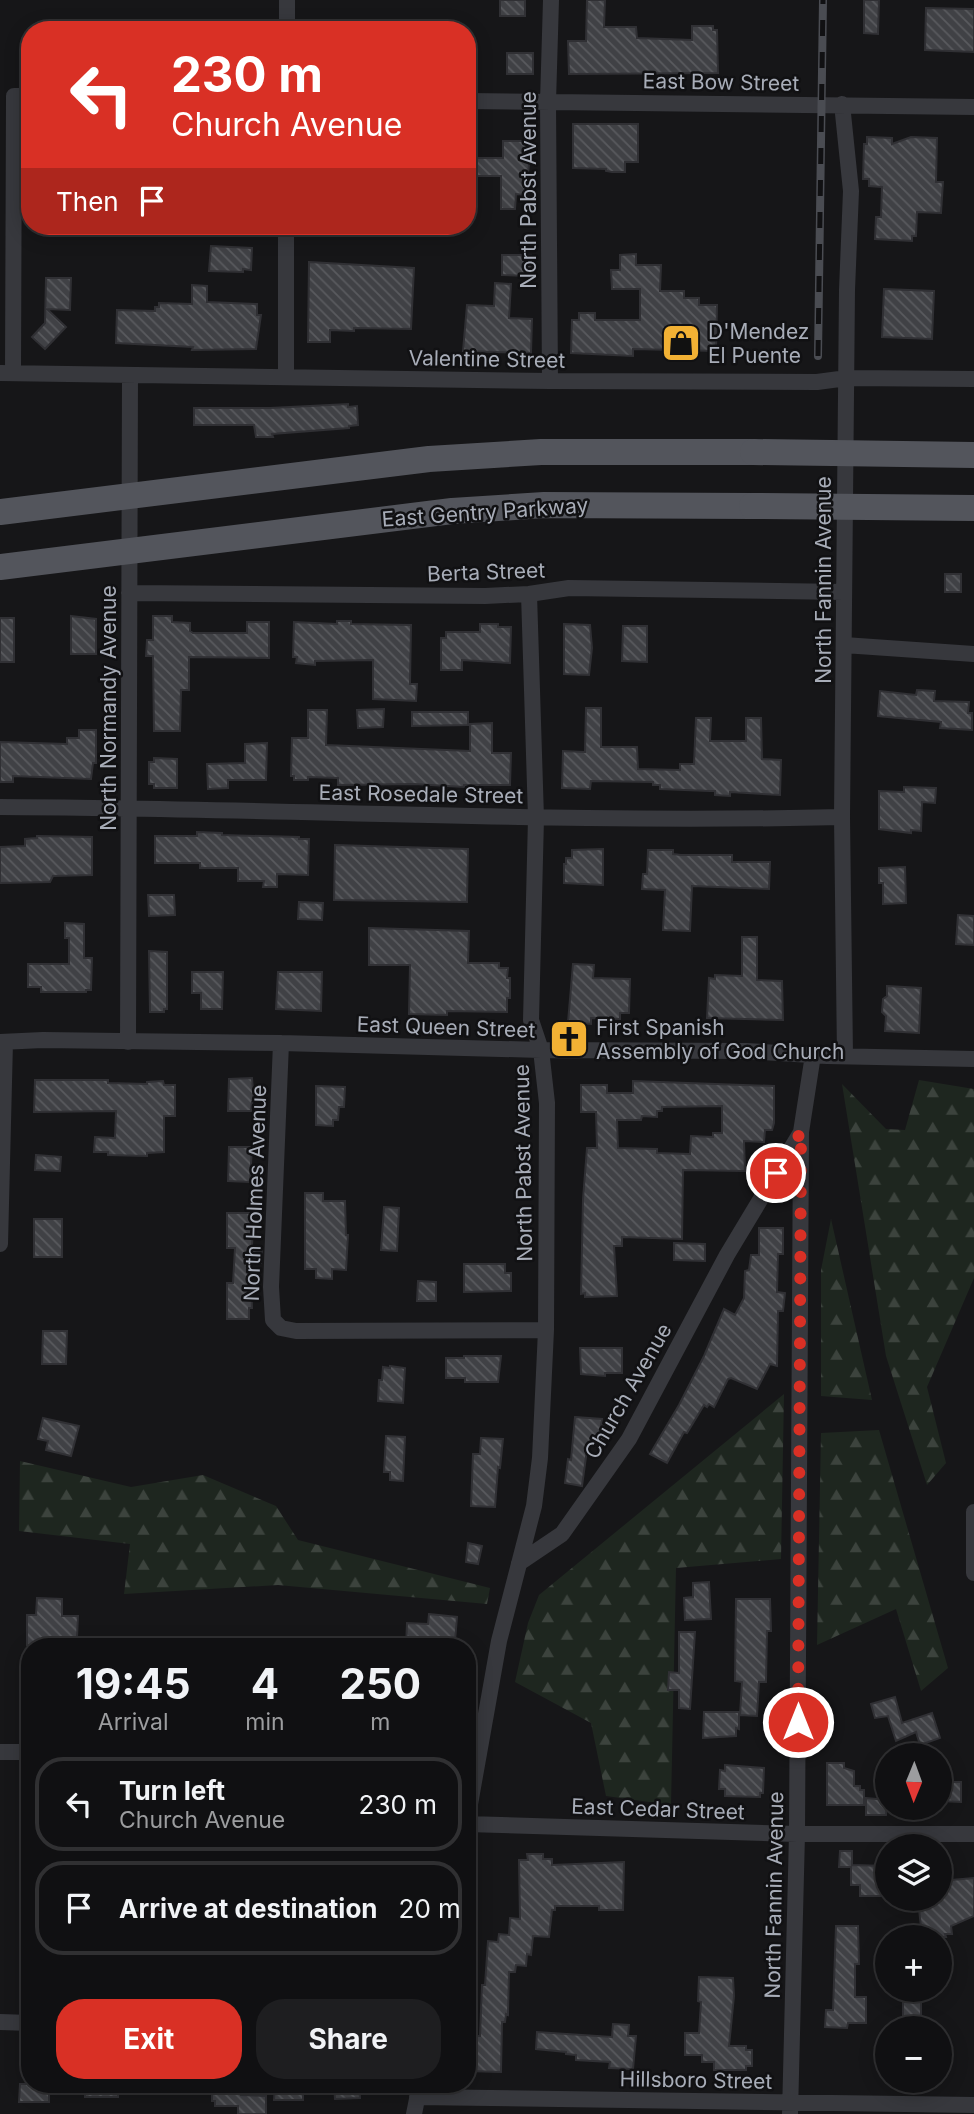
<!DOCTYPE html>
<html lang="en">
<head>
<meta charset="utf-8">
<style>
  body { margin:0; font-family:Inter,sans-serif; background:#1e1e20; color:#f1f3f6; height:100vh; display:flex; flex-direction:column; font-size:26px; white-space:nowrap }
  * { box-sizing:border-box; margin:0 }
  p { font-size:23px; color:#9c9d9f }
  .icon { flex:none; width:38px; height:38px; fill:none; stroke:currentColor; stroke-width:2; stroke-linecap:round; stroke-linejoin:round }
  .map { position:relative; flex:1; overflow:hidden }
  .drawer { position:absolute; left:21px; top:1638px; width:455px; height:455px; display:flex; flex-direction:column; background:#101012; border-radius:28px; box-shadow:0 4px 18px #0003,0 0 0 2px #303032 }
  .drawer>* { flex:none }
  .banner { position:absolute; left:21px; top:21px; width:455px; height:214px; border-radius:28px; box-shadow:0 4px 18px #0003,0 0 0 2px #303032; background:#d93025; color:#fff; overflow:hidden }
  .needle { width:46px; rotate:181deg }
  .fabs { position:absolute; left:875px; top:1743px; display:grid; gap:14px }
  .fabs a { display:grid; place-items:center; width:77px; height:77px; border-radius:50%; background:#101012; box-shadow:0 4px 18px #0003,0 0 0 2px #303032; font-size:35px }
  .pin { position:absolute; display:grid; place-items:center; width:60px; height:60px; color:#fff; margin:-30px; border:4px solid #fff; border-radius:50%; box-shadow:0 2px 7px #0007 }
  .me { position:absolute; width:77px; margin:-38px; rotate:0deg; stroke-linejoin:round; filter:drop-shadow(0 0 5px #0008) }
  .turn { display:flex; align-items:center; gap:24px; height:147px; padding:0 35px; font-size:32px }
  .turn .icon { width:91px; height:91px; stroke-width:2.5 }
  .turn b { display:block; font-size:49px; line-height:60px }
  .then { display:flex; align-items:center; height:66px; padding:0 35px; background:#0003; gap:14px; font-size:26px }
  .eta { display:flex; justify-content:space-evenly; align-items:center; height:119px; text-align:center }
  .eta b { font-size:42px; font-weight:700; line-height:49px }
  .action { display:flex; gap:14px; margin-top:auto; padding:14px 35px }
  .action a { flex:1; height:80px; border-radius:28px; background:#d93025; color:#fff; font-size:28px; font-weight:700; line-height:80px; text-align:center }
  .action a+a { background:#1e1e20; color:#f1f3f6 }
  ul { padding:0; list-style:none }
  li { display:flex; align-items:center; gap:21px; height:94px; margin:0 14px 10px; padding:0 21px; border:4px solid #303032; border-radius:28px }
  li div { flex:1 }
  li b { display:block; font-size:26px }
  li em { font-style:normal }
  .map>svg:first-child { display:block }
  .forest { fill:url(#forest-firs) }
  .building { fill:url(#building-back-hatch); stroke:#303034; stroke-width:2; fill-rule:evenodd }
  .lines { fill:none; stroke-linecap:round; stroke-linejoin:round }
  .street { stroke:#37383d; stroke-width:16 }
  .primary { stroke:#53555c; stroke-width:26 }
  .rail-casing { stroke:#4a4c52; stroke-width:8 }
  .rail { stroke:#111113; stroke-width:5; stroke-dasharray:16; stroke-linecap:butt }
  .primary-bridge { stroke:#53555c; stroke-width:26 }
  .route { stroke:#d93025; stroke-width:12; stroke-dasharray:0 21.6 }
  .labels { text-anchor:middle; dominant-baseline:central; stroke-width:5; stroke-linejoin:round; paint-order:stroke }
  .street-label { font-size:21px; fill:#a8adb8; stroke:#111113 }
  .poi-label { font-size:21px; fill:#a8adb8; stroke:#111113; text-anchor:start }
</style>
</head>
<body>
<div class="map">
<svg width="974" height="2114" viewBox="0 0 974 2114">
  <defs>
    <pattern id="forest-firs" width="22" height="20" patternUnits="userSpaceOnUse" patternTransform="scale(1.75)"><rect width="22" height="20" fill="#1e261f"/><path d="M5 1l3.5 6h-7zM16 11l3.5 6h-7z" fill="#3c433d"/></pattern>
    <pattern id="building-back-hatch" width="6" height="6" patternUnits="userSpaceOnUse" patternTransform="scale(1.75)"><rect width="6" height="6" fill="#404145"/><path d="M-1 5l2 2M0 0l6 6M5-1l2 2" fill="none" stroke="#595a5e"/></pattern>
  </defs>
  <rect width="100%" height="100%" fill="#161618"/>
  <!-- forest -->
  <path class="forest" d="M919 1080 974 1089V1278L927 1387 946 1463 927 1485 886 1356 842 1084 886 1129 905 1130Z
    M831 1219 872 1400 821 1396V1270Z
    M784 1394 781 1559 676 1568 671 1805 606 1796 591 1723 515 1682 528 1623 539 1595Z
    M879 1430 948 1668 921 1691 896 1609 817 1645 821 1433Z
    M20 1461 131 1487 203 1475 276 1506 298 1540 490 1588 487 1604 278 1585 124 1594 130 1544 19 1531Z"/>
  <!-- building -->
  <path class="building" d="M500 0H525V16H500Z
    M587 0H605L604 27H636L637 38 692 40V26H713V30H717L718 73 569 74 568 41H586Z
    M864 0H879L878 34 864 33Z
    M926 8 974 9V52L925 50Z
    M507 53H533V74H507Z
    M573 124H638V162H625V172H612L606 171V169L573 168Z
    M867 137 892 138V144L911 137 937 138 936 182H943L941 213 917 212 916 236H912V241L875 239 876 217H881L882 187 869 186V179H863L864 144H867Z
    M503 141H527V154H530L526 195 516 194 515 209H501V176H467V158H503Z
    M211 246 252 248 251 270 243 269V272L209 271Z
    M636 254V265H661L660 291H684V298H699V305H717L716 351 633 349V356L571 353 572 320H579V313H595V320H640V289H612L611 270H620V255Z
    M502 255H531L530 276 502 275Z
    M309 262 414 268 411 329 354 328V331L330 330V342H308Z
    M46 278H71L70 310 47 309 66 327 45 349 32 337 45 323Z
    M495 283 511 284 509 318 532 319 531 353 463 351 467 305 494 306Z
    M192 285 207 286V302L257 304V315H261L256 349 192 350 193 347 116 343 117 310 155 311V307H159V303L192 304Z
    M884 289 934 291 932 339 882 337Z
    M348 404V407L357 406 358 425 349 426V428L272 434 273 437H256L254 425H194V408H270Z
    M945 574H961V592H945Z
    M71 616 96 619V654H71Z
    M153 616H172V622L190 623V631L193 633H247V622H269V658L189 657V690H181L180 731H154L153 656H146L147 640H153Z
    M0 618H14V662H0Z
    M337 621H351V624L411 625 410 684H417L416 701 373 699V660L315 661V665L296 663 297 657H293L294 622 337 624Z
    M480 624H498V627H511L510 663 462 660V670H441V638H446V632H480Z
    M564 624 590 625 592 648 589 675 564 674Z
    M623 626H647V662L622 661Z
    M917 690 935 691 934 701 969 702 968 713H972V730L940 728 941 722 878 716 880 691 916 695Z
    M586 708H601V747H637L638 769 680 770V764H694L696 718H711L710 741H746V718H761L762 759 781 760 780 795 730 792V796L715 795V791H710L660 789V785H653V782L591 781 590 789 562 788 563 751 585 752Z
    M384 709 383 727 358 728 357 710Z
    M308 710H327L326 745 470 751V724L492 723V753H511L510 785H464V787L414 784 338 785V778L308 777V780H294V776H291L292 738H308Z
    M412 712H468V725L412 726Z
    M79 730H96V763H93L91 779 13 776V782H0V742L67 744V738H79Z
    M267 743 266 780H228V788L208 789 207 764 245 763V744Z
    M154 758 177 759V788H154V784H149V762H154Z
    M904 787 936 788 935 803 922 802 921 831 911 830V833L879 829V791L904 792Z
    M197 832 222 833V835L299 837V839H309L308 875 277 874V887H263L264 881H238V868H200V863H155V836H197Z
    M37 836 92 837V875L53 876 50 882 0 883V847L25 846V839L37 838Z
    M335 845 468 849 467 902 334 900Z
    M603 849V885L564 883V864H566V858H572V850Z
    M648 850H673V854L681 855H732V862H770L769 889 692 886 690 931 663 930 665 890 642 889 643 874H647Z
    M905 867 906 903 883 904V883H879V868Z
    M148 895H174L175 915 149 916Z
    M299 902 323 903 322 920 298 919Z
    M958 915 974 916V945L956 944Z
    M65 923 84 924V958H92L91 990H86V992H41V987H28V964H69V938H65Z
    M369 928 469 931 468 963H499V968H508L507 978H510V998H507V1012L447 1011V1015L409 1014 410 965H369Z
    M742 937H757V980L782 981 783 1020 707 1018 709 978 715 979V975L742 976Z
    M149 951 167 952V1009H164V1012H150Z
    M573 964 594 965 593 978 630 979 629 1013H620V1019L591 1018V1024L568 1022Z
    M192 972H223L222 1009H201V993H192Z
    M278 972H322L321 1011 276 1009Z
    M887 986 921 988 919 1033 885 1031 886 1016 882 1012 883 999 887 996Z
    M252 1078 254 1102H252L251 1111H228L229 1079Z
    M35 1080H108V1083L147 1084V1082L163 1081 164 1085H175V1116H164V1152L147 1153V1156L108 1155V1152H94L95 1137 115 1138 116 1111 34 1112Z
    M633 1081 774 1086V1123L772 1130H765L764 1142 744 1141 745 1171 683 1170 682 1239 622 1237V1246H614L617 1296 585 1297V1293L581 1294 583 1199 587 1148H597L596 1112H581V1085H607V1093H633ZM722 1106V1133H713V1137L691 1136 690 1154 657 1153V1149L618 1148 617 1120H641L642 1116 657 1117V1111H662V1107Z
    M316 1086 345 1087 344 1107H339L338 1120H333V1126L316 1125Z
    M229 1147H252L250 1182 228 1181Z
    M36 1155 61 1157 60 1171 35 1170Z
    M305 1193H323V1201H345L346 1235H348L346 1270 332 1269V1279L316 1278V1269H305Z
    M384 1207 399 1208 397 1251 381 1250Z
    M227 1213H251V1223H253L252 1247 262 1248 261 1263H250L252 1308H249V1319H227V1283H233L235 1248H227Z
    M34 1219H62V1257H34Z
    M759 1228H783V1254H778L777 1292 785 1293 783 1311H778L777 1366 770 1364 757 1389 731 1378 728 1379 714 1407 709 1404 707 1407 704 1405 687 1433 684 1432 667 1463 650 1454 679 1405 704 1356 724 1309 735 1315 744 1298 745 1271 749 1270 751 1255H759Z
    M674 1243 705 1244V1261L674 1260Z
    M464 1264H505V1273H511V1291L464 1292Z
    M418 1281 436 1282V1301H417Z
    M43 1331H67L66 1364H42Z
    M580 1348H622V1373H605V1376L581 1374Z
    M464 1356H501L498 1382H465V1378H446V1358H464Z
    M390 1366 405 1368 403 1403 378 1401 379 1380H382L383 1367 390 1368Z
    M575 1417 602 1419 601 1425 604 1426 603 1443 588 1442 582 1486 565 1483 568 1459 571 1460Z
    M43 1418 79 1426 71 1456 46 1450 48 1441 38 1439Z
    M386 1436 405 1437 403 1481 390 1480V1472H384Z
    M481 1438 503 1439 500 1468 498 1467 495 1507 471 1506 473 1454H480Z
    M468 1543 482 1546 478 1564 466 1562Z
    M709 1582 711 1619 685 1620 684 1598 693 1597V1583Z
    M37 1598 62 1599V1616H78L77 1637H59V1642H52V1645H27V1615H36Z
    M736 1599H770L771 1631H767L766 1682H759L757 1716 740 1715 742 1682 735 1681Z
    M429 1614 457 1617 455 1641 424 1637 423 1647H406L407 1623 428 1624Z
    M679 1632H695L690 1709 679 1708V1690H668L669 1672 679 1673Z
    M895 1697 902 1723 932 1713 940 1738 920 1745 916 1732 896 1741 888 1716 875 1718 871 1704Z
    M704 1712H739V1729L736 1728V1736L703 1738Z
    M827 1763H844V1768L854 1771V1786H860V1790H864V1805H827Z
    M725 1765 764 1768 763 1793H760V1797L725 1796V1789H719L720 1770 725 1771Z
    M940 1782H961V1802L940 1801Z
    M866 1798 887 1800 886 1815H866Z
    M840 1851H852V1865L887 1866V1896H860V1885H851V1867H839Z
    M527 1854H543V1859H552V1865L624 1862 623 1910H599V1906H555V1910H552L549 1937 533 1936 531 1955 527 1954 526 1966 516 1965 515 1972H509L508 2015 506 2014 505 2022H502L501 2072 467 2071V2036H480L482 1985H485L488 1941 498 1942 499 1934 509 1935 510 1918 520 1919 519 1860H528Z
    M974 1878V1916L951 1926 952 1934H945L946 1937H922L918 1899H940V1881Z
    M836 1926H858L859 1964H855V1997H866V2023H848L847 2028 825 2027 826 2010H833Z
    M699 1977 733 1978 734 1996 729 2046H746V2050H752V2066H746V2070H714V2062H702V2055H685V2033H699L701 2002 698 2001Z
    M903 2002H921V2024H903Z
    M613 2024 629 2025 628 2036H636L633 2069 609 2068 610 2062 576 2060V2055L566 2054V2052L536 2049 537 2032 612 2037Z
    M20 2084H49V2102H19Z
    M85 2084H118V2097H85Z
    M212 2084H239L241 2095 266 2096V2114H238V2106H215V2101H212Z
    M275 2084H303V2100H274Z
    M359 2084 360 2098 335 2099 334 2085Z"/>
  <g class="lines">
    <!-- street -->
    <path class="street" d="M287 30V0
      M467 101 974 107
      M842 104 851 191 847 290 842 817 845 1056
      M0 373 550 381 817 382 847 378 974 379
      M13 373 14 96H30
      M286 377V226
      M550 381 548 102 551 0
      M129 593 485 596 529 594 569 588 843 592
      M844 645 974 654
      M0 807C280 808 561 824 842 817
      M0 1042 43 1040 281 1043 541 1050 746 1051 827 1056 974 1059
      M128 1042 130 375
      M281 1043 271 1287 273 1320 281 1328 296 1331 546 1330
      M0 1244 5 1042
      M974 1512V1573
      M519 1563 562 1534 629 1439 727 1255 801 1132 813 1055
      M0 1752H30
      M467 1821 499 1641 534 1506 540 1458 546 1330 547 1103 541 1050 531 1020 536 818 529 594
      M467 1824 797 1834H974
      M0 2022 30 2023
      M417 2097 974 2105
      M414 2114 420 2084
      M790 2114 797 1834 801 1132"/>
    <!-- primary -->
    <path class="primary" d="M0 512 429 459 541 452H753
      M0 567 452 511 544 505 752 506"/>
    <!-- rail casing -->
    <g class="rail-casing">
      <path id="rail" d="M818 356 823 0"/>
    </g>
    <!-- rail -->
    <use href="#rail" class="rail"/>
    <!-- primary-bridge -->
    <path class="primary-bridge" d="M753 452 974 455
      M752 506 974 508"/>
  </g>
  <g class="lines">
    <!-- route -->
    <path class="route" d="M776 1173 801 1132 798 1722"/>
  </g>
  <!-- icons -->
  <defs>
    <g id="shop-square" transform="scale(2.0125)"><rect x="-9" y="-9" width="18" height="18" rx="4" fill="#f2b134" stroke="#111113"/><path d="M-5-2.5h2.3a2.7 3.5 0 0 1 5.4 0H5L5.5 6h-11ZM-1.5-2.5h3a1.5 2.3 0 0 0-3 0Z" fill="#111"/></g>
    <g id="church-square" transform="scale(2.0125)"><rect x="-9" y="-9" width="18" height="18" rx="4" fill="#f2b134" stroke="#111113"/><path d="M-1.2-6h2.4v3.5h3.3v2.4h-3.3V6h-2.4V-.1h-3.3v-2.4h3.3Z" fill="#111"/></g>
  </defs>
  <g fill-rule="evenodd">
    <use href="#shop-square" x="681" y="343"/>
    <use href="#church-square" x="569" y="1039"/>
  </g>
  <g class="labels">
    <!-- street labels -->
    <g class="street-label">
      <text transform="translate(721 82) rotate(1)">East Bow Street</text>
      <text transform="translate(528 190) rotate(-90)">North Pabst Avenue</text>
      <text transform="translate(487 359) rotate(1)">Valentine Street</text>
      <text transform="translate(485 512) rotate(-4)">East Gentry Parkway</text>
      <text transform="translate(486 572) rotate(-2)">Berta Street</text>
      <text transform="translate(823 580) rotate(-90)">North Fannin Avenue</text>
      <text transform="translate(108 708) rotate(-90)">North Normandy Avenue</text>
      <text transform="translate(421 794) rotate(1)">East Rosedale Street</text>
      <text transform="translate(446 1027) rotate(2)">East Queen Street</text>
      <text transform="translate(523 1163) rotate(-91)">North Pabst Avenue</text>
      <text transform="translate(255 1193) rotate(-88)">North Holmes Avenue</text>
      <text transform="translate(628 1391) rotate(-60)">Church Avenue</text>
      <text transform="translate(658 1809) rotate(2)">East Cedar Street</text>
      <text transform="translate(774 1895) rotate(-89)">North Fannin Avenue</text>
      <text transform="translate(696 2080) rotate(1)">Hillsboro Street</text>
    </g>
    <!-- poi labels -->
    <g class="poi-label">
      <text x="708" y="331">D'Mendez<tspan x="708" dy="24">El Puente</tspan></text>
      <text x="596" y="1027">First Spanish<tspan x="596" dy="24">Assembly of God Church</tspan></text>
    </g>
  </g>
</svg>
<div class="fabs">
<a><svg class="needle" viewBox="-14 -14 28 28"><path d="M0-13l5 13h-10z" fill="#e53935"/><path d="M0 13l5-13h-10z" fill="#9c9d9f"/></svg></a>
<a><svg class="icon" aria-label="layers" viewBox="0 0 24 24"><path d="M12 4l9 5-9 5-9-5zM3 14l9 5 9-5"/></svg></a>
<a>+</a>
<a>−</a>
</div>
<div class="pin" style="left:776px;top:1173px;background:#d93025"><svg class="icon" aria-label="arrive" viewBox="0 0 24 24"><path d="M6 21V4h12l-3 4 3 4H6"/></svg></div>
<svg class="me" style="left:798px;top:1722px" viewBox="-20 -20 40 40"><circle r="17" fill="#d93025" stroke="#fff" stroke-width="3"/><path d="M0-11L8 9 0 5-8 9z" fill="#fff"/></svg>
<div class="banner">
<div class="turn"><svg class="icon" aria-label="left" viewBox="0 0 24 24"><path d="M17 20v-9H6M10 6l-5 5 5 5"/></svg><div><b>230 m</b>Church Avenue</div></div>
<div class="then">Then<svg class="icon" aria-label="arrive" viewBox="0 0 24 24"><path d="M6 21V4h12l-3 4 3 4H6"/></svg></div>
</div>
<section class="drawer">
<div class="eta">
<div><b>19:45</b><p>Arrival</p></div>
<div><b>4</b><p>min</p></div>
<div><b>250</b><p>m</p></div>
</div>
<ul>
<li><svg class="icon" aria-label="left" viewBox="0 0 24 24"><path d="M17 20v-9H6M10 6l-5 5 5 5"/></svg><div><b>Turn left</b><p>Church Avenue</p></div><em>230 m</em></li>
<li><svg class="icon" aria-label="arrive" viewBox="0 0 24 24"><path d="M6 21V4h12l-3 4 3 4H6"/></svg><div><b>Arrive at destination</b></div><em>20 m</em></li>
</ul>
<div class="action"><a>Exit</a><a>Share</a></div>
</section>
</div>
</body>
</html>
